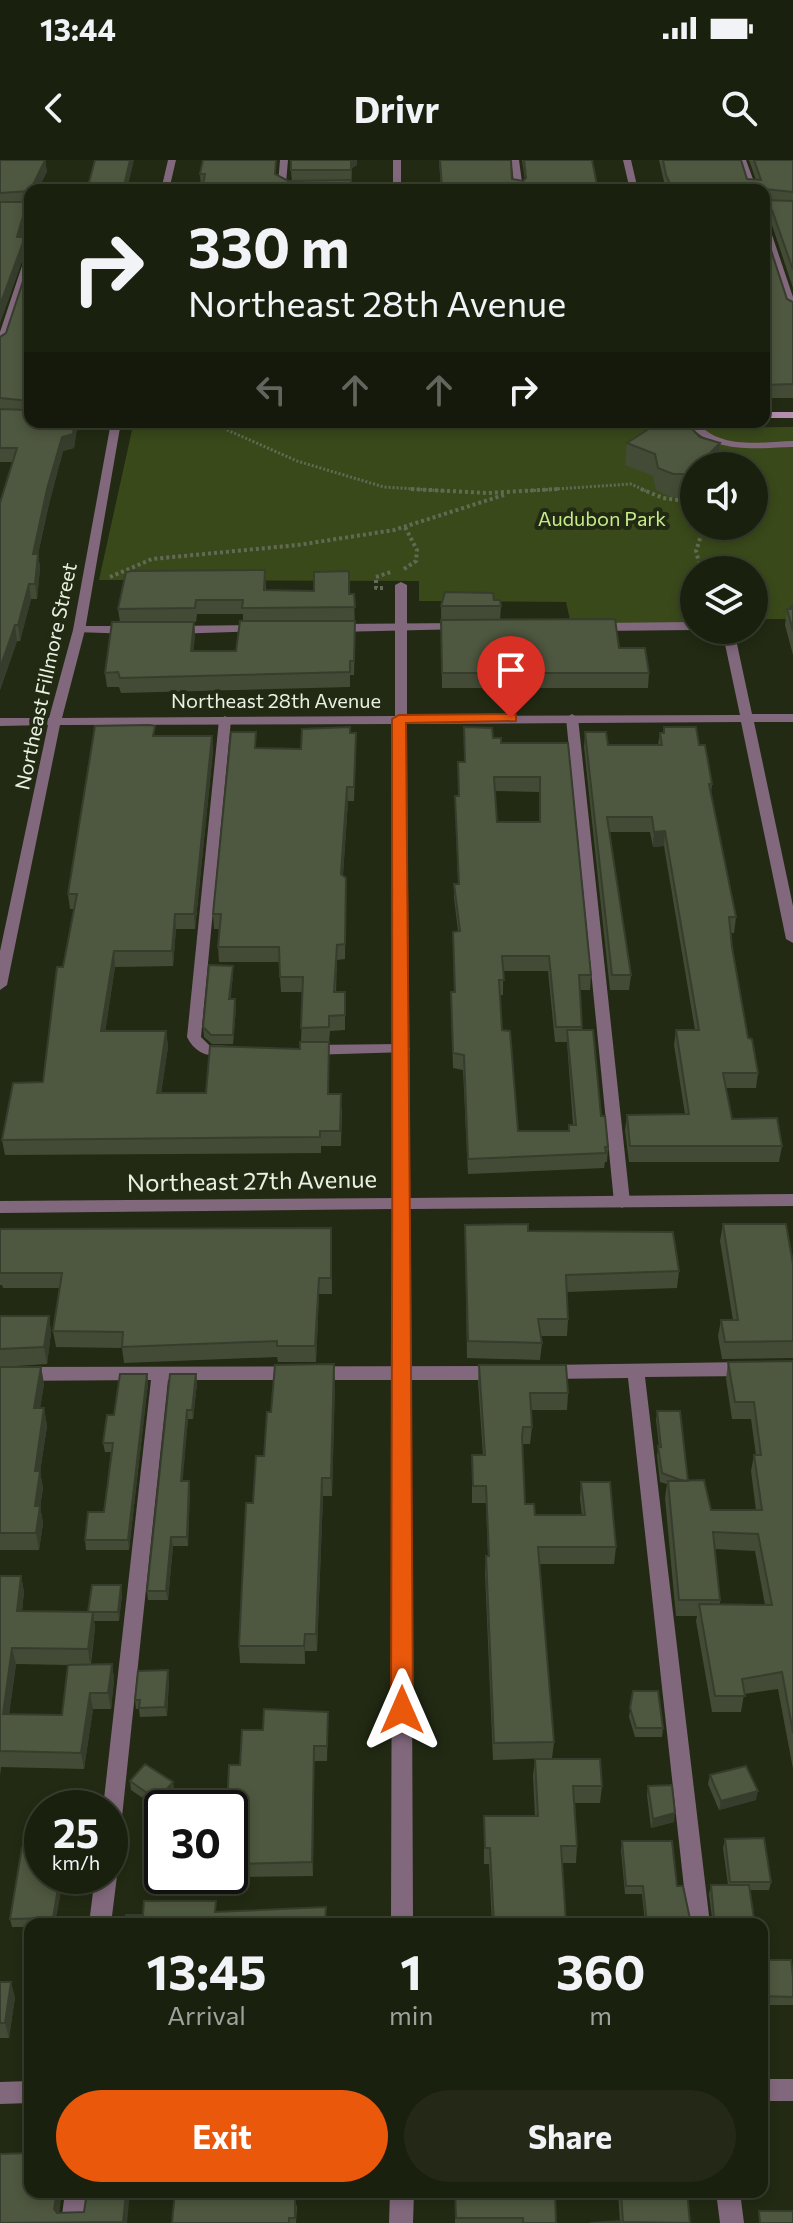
<!DOCTYPE html>
<html lang="en">
<head>
<meta charset="utf-8">
<style>
  body { margin:0; font-family:Commissioner,sans-serif; background:#232817; color:#f1f3f6; height:100vh; display:flex; flex-direction:column; font-size:30px; white-space:nowrap }
  * { box-sizing:border-box; margin:0 }
  p { font-size:26px; color:#9fa39e }
  .icon { flex:none; width:44px; height:44px; fill:none; stroke:currentColor; stroke-width:2; stroke-linecap:round; stroke-linejoin:round }
  .map { position:relative; flex:1; overflow:hidden }
  .details { position:absolute; left:24px; top:1758px; width:744px; height:280px; display:flex; flex-direction:column; background:#1a200e; border-radius:16px; box-shadow:0 4px 12px #0003,0 0 0 2px #383e2e }
  .details>* { flex:none }
  .hud { position:absolute; left:24px; top:24px; width:746px; height:244px; border-radius:16px; box-shadow:0 4px 12px #0003,0 0 0 2px #383e2e; background:#1a200e; color:#f1f3f6; overflow:hidden }
  .controls { position:absolute; left:680px; top:292px; display:grid; gap:16px }
  .controls a { display:grid; place-items:center; width:88px; height:88px; border-radius:50%; background:#1a200e; box-shadow:0 4px 12px #0003,0 0 0 2px #383e2e; font-size:40px }
  .speed { position:absolute; left:24px; top:1630px; display:flex; gap:16px; font-size:40px; font-weight:700; text-align:center }
  .speed>* { display:grid; place-content:center; width:104px; height:104px; border-radius:50%; background:#1a200e; box-shadow:0 4px 12px #0003,0 0 0 2px #383e2e; line-height:1 }
  .speed small { font-size:20px; font-weight:400 }
  .speed .limit { border:4px solid #111; border-radius:12px; background:#fff; color:#111 }
  .pin { position:absolute; display:grid; place-items:center; width:68px; height:68px; color:#fff; margin:-82px -34px; border-radius:50% 50% 50% 0; rotate:-45deg; box-shadow:0 0 8px #0007 }
  .pin .icon { rotate:45deg }
  .me { position:absolute; width:88px; margin:-44px; rotate:0deg; stroke-linejoin:round; filter:drop-shadow(0 0 6px #0008) }
  .turn { display:flex; align-items:center; gap:28px; height:168px; padding:0 32px; font-size:36px }
  .turn .icon { width:104px; height:104px; stroke-width:2.5 }
  .turn b { display:block; font-size:56px; line-height:68px }
  .lanes { display:flex; align-items:center; height:76px; padding:0 32px; background:#0003; justify-content:center; gap:40px; direction:ltr }
  .lanes .off { opacity:.35 }
  .eta { display:flex; justify-content:space-evenly; align-items:center; height:136px; text-align:center }
  .eta b { font-size:48px; font-weight:700; line-height:56px }
  .button { display:flex; gap:16px; margin-top:auto; padding:16px 32px }
  .button a { flex:1; height:92px; border-radius:48px; background:#ea580c; color:#fff; font-size:32px; font-weight:700; line-height:92px; text-align:center }
  .button a+a { background:#232817; color:#f1f3f6 }
  .status { display:flex; justify-content:space-between; align-items:center; height:56px; padding:0 40px; background:#1a200e; direction:ltr }
  .status svg { height:22px; fill:currentColor }
  header { display:flex; justify-content:space-between; align-items:center; height:104px; padding:0 32px; background:#1a200e; font-size:36px; font-weight:700 }
  .map>svg:first-child { display:block }
  .green { fill:#39491a; fill-rule:evenodd }
  .lines { fill:none; stroke-linecap:round; stroke-linejoin:round }
  .path-far1 { stroke:#626a55; stroke-width:3; stroke-dasharray:2 2; stroke-linecap:butt }
  .path { stroke:#626a55; stroke-width:4; stroke-dasharray:3 3; stroke-linecap:butt }
  .lane { fill:#82687d; fill-rule:evenodd }
  .street { fill:#82687d; fill-rule:evenodd }
  .secondary { fill:#b68daf; fill-rule:evenodd }
  .wall { fill:#434b36; fill-rule:evenodd }
  .shaded-wall { fill:#373d2c }
  .building { fill:#4e573f; stroke:#373d2c; stroke-width:2; fill-rule:evenodd }
  .route { fill:#ea580c; stroke:#983908; stroke-width:2 }
  .labels { text-anchor:middle; dominant-baseline:central; stroke-width:8; stroke-linejoin:round; paint-order:stroke }
  .far-park-label { font-size:20px; fill:#c7eb89; stroke:#222a13 }
  .far-street-label { font-size:20px; fill:#eaf1e2; stroke:#222a13 }
  .street-label { font-size:24px; fill:#eaf1e2; stroke:#222a13 }
</style>
</head>
<body>
<div class="status"><b>13:44</b><svg viewBox="0 0 49 12"><path d="M0 12V9h3v3zM5 12V6h3v6zM10 12V3h3v9zM15 12V0h3v12zM26 1h20v11H26zM47 4h2v5h-2z"/></svg></div>
<header><svg class="icon" aria-label="back" viewBox="0 0 24 24"><path d="M15 5l-7 7 7 7"/></svg>Drivr<svg class="icon" aria-label="search" viewBox="0 0 24 24"><circle cx="10" cy="10" r="6"/><path d="M15 15l6 6"/></svg></header>
<div class="map">
<svg width="793" height="2063" viewBox="0 0 793 2063">
  <rect width="100%" height="100%" fill="#222a13"/>
  <!-- green -->
  <path class="green" d="M793 267V459H754V410H694V463L571 464 566 442 419 441V421L99 420 132 270ZM694 306H754V366H694Z"/>
  <g class="lines">
    <!-- path-far1 -->
    <path class="path-far1" d="M216 265 297 301 384 327 445 331
      M526 331 631 324 646 331"/>
    <!-- path -->
    <path class="path" d="M411 329 487 333 558 329
      M641 329 663 338 694 342
      M404 409 416 401 417 390 405 367
      M701 410 696 391 704 366
      M110 417 152 399 298 385 394 370 504 335
      M383 428H376V417L391 412"/>
    <!-- lane -->
    <path class="lane" d="M280 0H288L286 23 298 26V30L278 24Z
      M511 0H519L523 30H515Z
      M738 0H746L757 30H749Z
      M331 25H397L401 28 328 30 327 28Z
      M764 60 768 63 793 137V154L788 151 764 76Z
      M30 91V108L5 186 0 189V172L26 94Z
      M687 262H697C720 290 761 282 793 281V287C756 288 712 295 687 262Z
      M694 462V470L596 471 590 467 596 463Z
      M461 463 465 465V469L336 472 330 468 336 464Z
      M261 465 265 467V471L172 474 166 470 172 466Z
      M79 466H133L139 470 133 474 75 472V468Z
      M572 554 578 558 630 1042 622 1048 614 1042 566 558Z
      M225 556 231 560 201 877 209 885 229 886 236 891 234 894C214 899 196 896 187 877L219 560Z
      M403 884 408 886 410 889 408 892 308 895 301 890 308 885Z
      M747 1202 753 1204 756 1209 753 1214 747 1216 645 1217 710 1764H688L628 1218 547 1219 541 1217 538 1212 541 1207 547 1205Z
      M499 1206 505 1208 508 1213 505 1218 499 1220H168L120 1676 117 1683 110 1685V1648H103L151 1220 0 1221V1207Z
      M110 1708 117 1716 111 1764H89L95 1716H110Z
      M65 2032H89L85 2063H61Z
      M716 2032H740L744 2063H720Z"/>
    <!-- street -->
    <path class="street" d="M168 0H176L169 30H161Z
      M393 0H401V30H393Z
      M623 0H631L638 30H630Z
      M0 46H30V52H0Z
      M111 262H121L85 470 62 558 395 556V425L401 422 407 425V556L740 555 722 470H734L752 554H793V562H754L793 746V783L786 779 741 562 407 564 409 1038 793 1034V1046L410 1049 413 1764H391L393 1049 0 1053V1041L393 1038 395 564 60 565 7 825 0 830V791L48 565 0 566V558H49L73 470Z
      M762 1919H793V1941H762Z
      M30 1921V1943L0 1944V1922Z
      M390 2032H414L413 2063H389Z"/>
    <!-- secondary -->
    <path class="secondary" d="M764 252H793V258H764Z"/>
  </g>
  <!-- wall -->
  <path class="wall" d="M0 0H45L47 12 30 30V44H27L28 55 22 77H25L26 90 0 163Z
    M290 0H357V5L352 8 351 30 201 26 200 14H276L288 21H292Z
    M439 0H511L512 19 523 21 525 20 522 0H592L598 30H441Z
    M659 0H741L747 19 756 20 749 0H793V128L771 62 764 57V30H666Z
    M764 69 787 139 793 142V238H764Z
    M30 100V262H78L74 288 63 291 49 344 38 394 40 408 37 439H31L20 481H17L0 530V343L13 302H0V177L6 173Z
    M627 283 717 305 694 306V329L687 337H671L656 330 653 316 625 305Z
    M265 410 266 430 354 434 355 475 354 515H350V527L121 533 119 527H107L105 513 120 462 118 449ZM197 454H243V461L236 491H193L195 476 194 462H196Z
    M494 440 501 446 500 460 619 488 649 513 648 528H442L441 446Z
    M791 446H793V495L785 465 787 449H790Z
    M464 567 493 578 501 583H568L591 815 590 830H580L582 870 608 987 607 1002H605L604 1008 468 1014 463 910 453 908 451 847V832H454L453 772 458 771 454 738V724H458L455 636H459L458 602H464ZM495 631 540 632 539 662H497ZM503 811H548L555 882H567L573 965H569L568 971H518L502 870 500 835H503Z
    M664 567 699 585 712 624 711 634 736 757 734 773H730L732 787 748 878 758 913 756 928H726L732 959 782 986 779 1002H629L625 970 627 955 685 954 674 885 676 870H695L664 686 653 687 650 672H610L631 815 629 830H610L584 587 585 572 608 585H658L660 573H663Z
    M350 573H356V588L354 641H348L343 715 346 718 345 799 337 800 336 832H345V870L330 871 329 882 328 934 342 949 341 986H321V993L5 995 2 980 43 922 74 749H70L68 734 155 576H212L213 591 195 769H176L173 806 115 807 105 871H166L168 887 161 933H206L300 889 301 882 303 832H281L279 802H219L218 787 220 769H214L213 754 256 588 301 589Z
    M233 815 230 839H235L236 848 233 884H212L204 877 203 867Z
    M723 1064 793 1104V1198L722 1199 718 1176 721 1160H733L720 1081Z
    M465 1065 528 1071 679 1111 677 1128 567 1132 568 1159 567 1176H541L542 1183 540 1200 467 1198Z
    M331 1068 332 1134H319L316 1202H278L277 1197 124 1203 122 1188 56 1187 53 1171 60 1128H3L2 1125H0V1071Z
    M0 1156H49L51 1173 47 1204 0 1207Z
    M793 1201V1609L778 1529 744 1534 741 1552H712L696 1461 697 1456H676L665 1338 667 1324 660 1322 657 1295 659 1286 656 1260 657 1251 688 1321 711 1350H756L751 1311 754 1295H756L751 1259H732L726 1219 728 1202ZM714 1389 755 1391 765 1445 720 1444V1440Z
    M479 1205 568 1233 567 1250H531L532 1267 530 1284H522L525 1344 535 1355H582L580 1339 581 1322 616 1387 614 1404H539L554 1582 552 1598 493 1600 485 1413 486 1396H488L486 1343H472V1295H483L478 1222Z
    M0 1207H41L44 1224 40 1248H44L47 1266 40 1312 43 1328 40 1347 43 1363 39 1390H0Z
    M147 1214 148 1223 129 1390H86L85 1380 104 1352 111 1292H105L103 1283 114 1255Z
    M170 1214H196L197 1223 193 1259H188L182 1321H189L190 1330 188 1386H173L168 1440H148L147 1431Z
    M335 1222 332 1336H323L317 1491H305V1504L240 1503 239 1486 253 1343 264 1296 271 1252Z
    M0 1416H21L24 1432 22 1451 88 1452 122 1434 119 1461H94L95 1468 91 1504H112L114 1520 111 1549H93L84 1609 1 1607 0 1616ZM16 1504 68 1505 62 1555 9 1554Z
    M169 1519 167 1556 140 1557 139 1549H136L135 1540Z
    M633 1531 663 1568 662 1577H635L629 1557Z
    M328 1552 327 1601H314L313 1716 232 1717 231 1696H230V1648L240 1605 263 1570Z
    M535 1599 602 1626 600 1643H575L577 1686 576 1703H562L566 1764H492L489 1704H484V1656H535L533 1616Z
    M710 1615 756 1640 719 1650 708 1624Z
    M130 1621 173 1622 174 1631 159 1649 131 1630Z
    M648 1626 674 1662 651 1668 647 1635Z
    M725 1679 771 1722 769 1730H750L754 1759 753 1764H645L642 1734H625L621 1690 622 1681 677 1726 690 1759 712 1758 709 1734 711 1725H728L723 1688Z
    M42 1687 56 1764H30V1767H12L10 1759Z
    M762 1800 793 1817V1845H762Z
    M0 1822 15 1837 9 1878H0Z
    M175 2032H292L297 2047 296 2063H172Z
    M455 2032 556 2063H455Z
    M618 2032H687L690 2063H620Z"/>
  <!-- shaded-wall -->
  <path class="shaded-wall" d="M45 0 47 12 38 30H31Z
    M130 0H134L127 30H123Z
    M351 0H357V5L352 8 351 22Z
    M27 42 28 55 19 90 17 77Z
    M25 77 26 90 0 163V145Z
    M74 262H78L74 288 63 291 49 344 35 408 33 394 47 329 62 277Z
    M720 283 716 306H697Z
    M694 309V329L687 337 689 314Z
    M38 394 40 408 37 439 35 424Z
    M29 424 31 439 20 481 18 465Z
    M194 462 195 476 192 505 191 491Z
    M15 465 17 481 0 530V508Z
    M212 576 213 591 195 769 194 754Z
    M347 627 348 641 342 729 341 714Z
    M665 671 664 686 653 687 654 672Z
    M175 754 176 769 173 806 172 791Z
    M114 791 115 807 103 887 101 871Z
    M233 806V815L230 848 229 839Z
    M235 839 236 848 233 884V875Z
    M166 871 168 887 159 948 157 933Z
    M319 1118V1134L316 1202 315 1186Z
    M49 1156 51 1173 47 1204 44 1187Z
    M334 1204 335 1222 332 1336 331 1318Z
    M41 1207 44 1224 37 1266 34 1248Z
    M147 1214 148 1223 129 1390 128 1380Z
    M196 1214 197 1223 193 1259 192 1250Z
    M44 1248 47 1266 40 1312 43 1328 40 1347 43 1363 39 1390 36 1373 35 1311Z
    M187 1250 188 1259 182 1330 181 1321Z
    M322 1318 323 1336 317 1491 316 1474Z
    M189 1321 190 1330 188 1386 187 1377Z
    M171 1377 173 1386 168 1440 166 1431Z
    M21 1416 24 1432 20 1467 17 1451Z
    M121 1425 122 1434 119 1461 118 1452Z
    M93 1452 95 1468 90 1505 88 1489Z
    M305 1474V1504L304 1486Z
    M12 1488 16 1504 7 1570 3 1554Z
    M112 1504 114 1520 111 1549 108 1533Z
    M168 1510 169 1519 167 1556 165 1547Z
    M90 1533 93 1549 84 1609 81 1593Z
    M314 1586V1601L313 1716 312 1702Z
    M173 1622 174 1631 159 1649 157 1640Z
    M758 1631 756 1640 719 1650 721 1641Z
    M675 1653 674 1662 651 1668 653 1659Z
    M60 1716H64L55 1764 53 1758Z
    M11 1822 15 1837 9 1878 5 1863Z
    M57 2032H62L58 2063 54 2049Z
    M126 2032H130L127 2063H124Z"/>
  <!-- building -->
  <path class="building" d="M0 0H45L30 31 0 33Z
    M95 0H130L123 30H87Z
    M203 0H276L275 14 288 21 351 20V30H202L205 14H200Z
    M291 0H351V10H291Z
    M440 0H511L512 19 523 21 526 18 524 0H592L598 30H561V24L442 27Z
    M663 0H741L747 19 761 20 754 0H793V32L765 29 764 36V30H677L675 24H670L666 15Z
    M764 40 793 41V110L772 50 765 45 764 53Z
    M0 42H27L17 77H25L0 145Z
    M764 69 787 139 793 142V224L764 225Z
    M30 100V241L0 238V177L6 173Z
    M30 245V262H74L73 274 62 277 47 329 33 394H38L35 424H29L18 465H15L0 508V343L17 288H0V249L28 250Z
    M672 263 689 266 700 277 720 283 697 306H694V309L689 314H673L658 308 655 294 627 283 655 265Z
    M265 410 264 430 314 431V412L349 411V434H354L355 447 242 448 243 440H196L195 448 118 449 126 412 132 411Z
    M445 432 493 433 494 440H500L501 446H441Z
    M791 446H793V471L787 449H791Z
    M615 459 619 488H645L649 513H442L441 460Z
    M240 461H355L354 501H350V512L120 518 118 512 105 513 112 462H194L191 491H236Z
    M149 565 155 566 153 576H212L194 754H175L172 791H114L101 871H166L157 933H206L210 886 300 889V882H329L328 934H341L340 971H320V977L2 980 13 923 43 922 57 807H63L77 734H68L95 566Z
    M350 567V573H356L354 627H347L341 714 346 718 345 784 337 785 334 832H345V855L329 856V867L301 868 303 817H280L279 787H218L221 754H213L231 572H256L255 588 301 589 302 569Z
    M464 567 492 568 493 578H501V583H568L591 815H579L582 867H556L549 796H502L504 820H499L502 870 510 871 518 971H569V965H576L567 870H593L601 956H605L608 987H605L606 993 468 999 464 895 453 893 451 832H455L453 772 460 771 454 724H459L455 636H459L458 602H465ZM494 617H540V662H497Z
    M664 567H696L699 585H705L712 624H709L736 757H729L732 787 748 878 752 879 758 913H723L732 959 777 958 782 986H630L627 955 689 954 676 870H699L665 671 654 672 652 657H607L631 815H612L585 572H606L608 585H662L660 573H664Z
    M209 805 233 806 229 839H235L233 875H211L203 867Z
    M528 1064V1071L673 1072 679 1111 566 1115 568 1159H538L542 1183 468 1181 465 1065Z
    M723 1064H786L793 1104V1181L725 1182 721 1160H738Z
    M331 1068V1118H319L315 1186H277V1181L122 1187 123 1172 53 1171 62 1113H0V1069Z
    M0 1156H49L44 1187 0 1189Z
    M793 1201V1573L782 1512 742 1519 745 1536H715L699 1444 772 1445 758 1374 713 1372 720 1440H679L668 1321 704 1320 711 1350H762L754 1295H761L754 1242H735L728 1202Z
    M334 1204 331 1318H322L316 1474H305L304 1486H239L246 1343H253L256 1296H264L267 1252H271L275 1205Z
    M479 1205H566L568 1233H530L532 1267H523L522 1277 525 1344H534L535 1355H585L581 1322H610L616 1387H538L554 1582 494 1583 486 1396H489L486 1326H473L472 1295H485Z
    M0 1207H41L34 1248H44L35 1311H40L35 1346H40L36 1373H0Z
    M120 1214H147L128 1380H85L88 1352H104L113 1283H103L107 1255H114Z
    M170 1214H196L192 1250H187L181 1321H189L187 1377H171L166 1431H147Z
    M657 1251H680L688 1321H683L662 1313 658 1286 661 1287Z
    M0 1416H21L17 1451 93 1452 88 1489 12 1488 3 1554 62 1555 68 1505 112 1504 108 1533H90L81 1593 0 1591Z
    M92 1425H121L118 1452H88Z
    M168 1510 165 1547 139 1548 140 1540H135L138 1511Z
    M633 1531H658L663 1568H636L630 1548Z
    M264 1549 328 1552 327 1586H314L312 1702 231 1704 232 1682H230V1648H227L229 1605H240L242 1570H263Z
    M535 1599H600L602 1626H573L577 1686H561L566 1764H494L490 1688H485L484 1656H538Z
    M145 1604 173 1622 157 1640 130 1621Z
    M746 1606 758 1631 721 1641 710 1615Z
    M672 1625 675 1653 653 1659 648 1626Z
    M764 1678 771 1722H730L725 1679Z
    M622 1681H672L677 1726H683L690 1759 714 1758 711 1725H749L754 1759H685L686 1764H647L643 1726H626Z
    M22 1687H42V1716H60L53 1758 10 1759Z
    M144 1741H216L215 1752 326 1747 325 1764H126V1755H143Z
    M762 1800H791L793 1817V1837L762 1836Z
    M0 1822H11L5 1863H0Z
    M30 1993V2032H57L54 2049 57 2053 84 2052 87 2032H126L123 2062 0 2063V1994Z
    M175 2032H291V2034H295V2058H289V2063H172Z
    M455 2032H555L556 2063H523V2058H456Z
    M621 2032H687L690 2063 623 2062Z
    M759 2051H793V2063H760Z
    M620 2061V2063H590Z"/>
  <!-- route -->
  <path class="route" d="M511 554 516 555V561L406 563C411 892 410 1221 413 1550L410 1557 402 1560 394 1557 391 1550C391 1220 394 889 392 559L399 555Z"/>
  <g class="labels">
    <!-- far-park labels -->
    <g class="far-park-label">
      <text x="602" y="358">Audubon Park</text>
    </g>
    <!-- far-street labels -->
    <g class="far-street-label">
      <text transform="translate(45 516) rotate(-78)">Northeast Fillmore Street</text>
      <text x="276" y="540">Northeast 28th Avenue</text>
    </g>
    <!-- street labels -->
    <g class="street-label">
      <text transform="translate(252 1020) rotate(-1)">Northeast 27th Avenue</text>
    </g>
  </g>
</svg>
<div class="controls">
<a><svg class="icon" aria-label="sound" viewBox="0 0 24 24"><path d="M4 9h4l5-4v14l-5-4H4zM17 9q2 3 0 6"/></svg></a>
<a><svg class="icon" aria-label="layers" viewBox="0 0 24 24"><path d="M12 4l9 5-9 5-9-5zM3 14l9 5 9-5"/></svg></a>
</div>
<div class="speed"><div>25<small>km/h</small></div><div class="limit">30</div></div>
<div class="pin" style="left:511px;top:558px;background:#d93025"><svg class="icon" aria-label="arrive" viewBox="0 0 24 24"><path d="M6 21V4h12l-3 4 3 4H6"/></svg></div>
<svg class="me" style="left:402px;top:1550px" viewBox="-20 -20 40 40"><path d="M0-17L14 15 0 8-14 15z" fill="#ea580c" stroke="#fff" stroke-width="4"/></svg>
<div class="hud">
<div class="turn"><svg class="icon" aria-label="right" viewBox="0 0 24 24"><path d="M7 20v-9h11M14 6l5 5-5 5"/></svg><div><b>330 m</b>Northeast 28th Avenue</div></div>
<div class="lanes"><svg class="icon off" aria-label="left" viewBox="0 0 24 24"><path d="M17 20v-9H6M10 6l-5 5 5 5"/></svg><svg class="icon off" aria-label="ahead" viewBox="0 0 24 24"><path d="M12 20V5M6 11l6-6 6 6"/></svg><svg class="icon off" aria-label="ahead" viewBox="0 0 24 24"><path d="M12 20V5M6 11l6-6 6 6"/></svg><svg class="icon" aria-label="right" viewBox="0 0 24 24"><path d="M7 20v-9h11M14 6l5 5-5 5"/></svg></div>
</div>
<section class="details">
<div class="eta">
<div><b>13:45</b><p>Arrival</p></div>
<div><b>1</b><p>min</p></div>
<div><b>360</b><p>m</p></div>
</div>
<div class="button"><a>Exit</a><a>Share</a></div>
</section>
</div>
</body>
</html>
